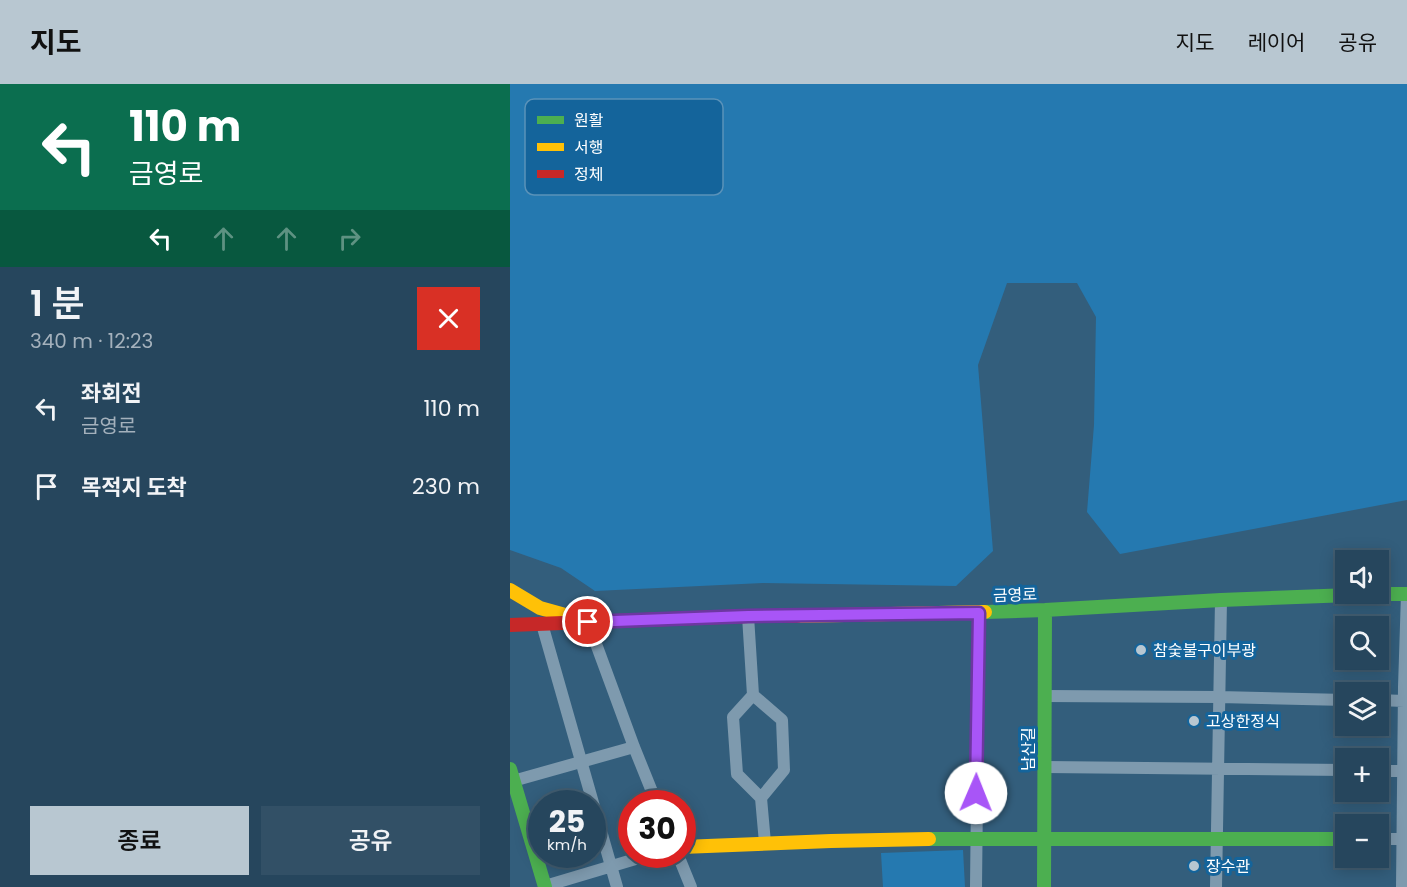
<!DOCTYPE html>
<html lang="ko">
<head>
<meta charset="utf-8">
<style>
  body { margin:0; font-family:Poppins,"Noto Sans KR",sans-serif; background:#325066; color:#f1f3f6; height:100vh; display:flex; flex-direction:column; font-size:22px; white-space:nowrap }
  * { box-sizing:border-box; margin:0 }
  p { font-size:20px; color:#a4b1bc }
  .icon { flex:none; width:33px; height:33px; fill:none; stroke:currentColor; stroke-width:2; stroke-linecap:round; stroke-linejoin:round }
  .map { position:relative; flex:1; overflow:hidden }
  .panel { display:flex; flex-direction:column; background:#26465d; width:510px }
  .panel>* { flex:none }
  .hud { background:#0b6e4f; color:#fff; overflow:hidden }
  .tools { position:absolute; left:825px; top:466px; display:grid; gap:12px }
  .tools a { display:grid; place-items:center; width:54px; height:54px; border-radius:0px; background:#26465d; box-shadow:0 3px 15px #0003,0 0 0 2px #425e72; font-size:30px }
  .speed { position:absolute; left:18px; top:706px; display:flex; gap:12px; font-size:30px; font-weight:700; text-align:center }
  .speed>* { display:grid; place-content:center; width:78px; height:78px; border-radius:50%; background:#26465d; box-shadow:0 3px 15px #0003,0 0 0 2px #425e72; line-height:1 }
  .speed small { font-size:15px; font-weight:400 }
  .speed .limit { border:9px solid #d22; background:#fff; color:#111 }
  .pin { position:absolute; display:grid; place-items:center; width:51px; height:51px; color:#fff; margin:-26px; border:3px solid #fff; border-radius:50%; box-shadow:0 2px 6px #0007 }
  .me { position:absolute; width:66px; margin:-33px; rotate:1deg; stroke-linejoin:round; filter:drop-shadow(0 0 4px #0008) }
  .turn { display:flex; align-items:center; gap:21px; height:126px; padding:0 30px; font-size:27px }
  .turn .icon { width:78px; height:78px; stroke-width:2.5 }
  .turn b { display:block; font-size:42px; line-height:51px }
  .lanes { display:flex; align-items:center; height:57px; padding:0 30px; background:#0003; justify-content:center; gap:30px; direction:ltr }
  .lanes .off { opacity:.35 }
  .round { display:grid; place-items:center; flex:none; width:63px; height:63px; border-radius:0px; background:#325066 }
  .headline { display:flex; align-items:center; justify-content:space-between; height:102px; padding:0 30px }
  h1 { font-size:36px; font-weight:600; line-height:45px }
  .primary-button { display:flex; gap:12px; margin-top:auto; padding:12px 30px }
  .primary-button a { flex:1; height:69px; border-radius:0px; background:#b8c7d1; color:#111; font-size:24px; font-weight:600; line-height:69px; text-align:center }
  .primary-button a+a { background:#325066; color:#f1f3f6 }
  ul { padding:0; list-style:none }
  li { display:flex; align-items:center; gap:18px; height:78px; padding:0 30px }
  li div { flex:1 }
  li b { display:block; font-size:22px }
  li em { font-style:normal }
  header { display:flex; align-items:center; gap:36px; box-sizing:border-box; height:84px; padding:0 30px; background:#b8c7d1; color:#111 }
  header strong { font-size:28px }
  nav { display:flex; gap:33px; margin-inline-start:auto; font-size:21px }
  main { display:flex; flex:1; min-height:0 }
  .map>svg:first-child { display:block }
  .green { fill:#2579b0 }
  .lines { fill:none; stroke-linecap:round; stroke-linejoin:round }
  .street { stroke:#7e9aae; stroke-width:12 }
  .fast { stroke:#4caf50; stroke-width:14 }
  .slow { stroke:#ffc107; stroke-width:14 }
  .jam { stroke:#c62828; stroke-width:14 }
  .route-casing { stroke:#6d37a1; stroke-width:15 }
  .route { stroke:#a855f7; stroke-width:10 }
  .poi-dot { fill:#b8c7d1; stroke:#14649b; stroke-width:2 }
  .labels { text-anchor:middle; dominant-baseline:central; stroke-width:6; stroke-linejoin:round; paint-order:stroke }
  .street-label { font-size:16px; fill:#fff; stroke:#14649b }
  .poi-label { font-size:16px; fill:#fff; stroke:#14649b; text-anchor:start }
  .key { fill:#14649b; stroke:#5a92b9; stroke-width:1.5 }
  .key-label { font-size:16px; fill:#fff }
</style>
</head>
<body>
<header>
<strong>지도</strong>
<nav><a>지도</a><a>레이어</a><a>공유</a></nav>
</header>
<main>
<section class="panel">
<div class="hud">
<div class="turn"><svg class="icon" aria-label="left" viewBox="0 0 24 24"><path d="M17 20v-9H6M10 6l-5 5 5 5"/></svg><div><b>110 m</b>금영로</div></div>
<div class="lanes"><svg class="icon" aria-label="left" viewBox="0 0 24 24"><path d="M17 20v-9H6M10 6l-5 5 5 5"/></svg><svg class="icon off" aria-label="ahead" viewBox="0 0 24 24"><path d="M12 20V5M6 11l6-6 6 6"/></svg><svg class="icon off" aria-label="ahead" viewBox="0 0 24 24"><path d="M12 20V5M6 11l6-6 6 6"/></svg><svg class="icon off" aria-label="right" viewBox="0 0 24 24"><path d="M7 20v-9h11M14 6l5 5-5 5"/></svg></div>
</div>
<div class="headline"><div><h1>1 분</h1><p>340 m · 12:23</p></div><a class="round" style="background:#d93025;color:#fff"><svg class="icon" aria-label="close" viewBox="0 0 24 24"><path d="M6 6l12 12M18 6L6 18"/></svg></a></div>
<ul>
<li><svg class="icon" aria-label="left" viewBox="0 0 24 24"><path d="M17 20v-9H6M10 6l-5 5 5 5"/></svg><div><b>좌회전</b><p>금영로</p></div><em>110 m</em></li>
<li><svg class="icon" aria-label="arrive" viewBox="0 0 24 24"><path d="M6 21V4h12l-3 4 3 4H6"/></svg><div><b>목적지 도착</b></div><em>230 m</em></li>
</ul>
<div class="primary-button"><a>종료</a><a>공유</a></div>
</section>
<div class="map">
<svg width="897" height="803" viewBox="0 0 897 803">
  <rect width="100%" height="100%" fill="#335e7c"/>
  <!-- green -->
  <path class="green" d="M0 0H897V416L610 470 577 428 584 341 586 233 567 199H497L468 281 483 467 446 502 253 499 85 507 51 484 0 466Z
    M453 766 455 803H373L371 769Z"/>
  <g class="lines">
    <!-- street -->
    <path class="street" d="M238 532 243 611 272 636 274 686 251 714
      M78 538 124 663 147 720
      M32 540 107 803
      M243 611 223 633 227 690 251 714 255 759
      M535 612 709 613 836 616
      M868 616 894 617
      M535 683 836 686
      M868 687H893
      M3 697 124 663
      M868 755H897
      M168 771 181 803
      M35 802 139 771
      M466 803 469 529
      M706 803 711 516
      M892 803 894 603 897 510"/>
    <!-- fast -->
    <path class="fast" d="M868 510H897
      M475 528 535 526 711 516 867 510
      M0 685 35 803
      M419 755H836
      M534 803 535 526"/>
    <!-- slow -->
    <path class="slow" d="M0 506 30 524 66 534
      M287 532 475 528
      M172 763 321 757 419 755"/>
    <!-- jam -->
    <path class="jam" d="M0 541 238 532H287"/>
  </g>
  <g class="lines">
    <!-- route casing -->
    <g class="route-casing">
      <path id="route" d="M78 538 238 532 469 529 466 709"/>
    </g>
    <!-- route -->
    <use href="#route" class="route"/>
  </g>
  <!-- markers -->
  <g class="poi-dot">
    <circle cx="631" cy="566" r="6"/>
    <circle cx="684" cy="637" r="6"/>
    <circle cx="684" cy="782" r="6"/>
  </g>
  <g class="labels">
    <!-- street labels -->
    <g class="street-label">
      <text transform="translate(505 511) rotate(-2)">금영로</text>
      <text transform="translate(518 665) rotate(-90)">남산길</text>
    </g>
    <!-- poi labels -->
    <g class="poi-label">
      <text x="643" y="566">참숯불구이부광</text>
      <text x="696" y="637">고상한정식</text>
      <text x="696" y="782">장수관</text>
    </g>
  </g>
  <!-- legend -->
  <rect x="15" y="15" width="198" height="96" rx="9" class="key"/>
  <rect x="27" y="32" width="27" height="8" fill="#4caf50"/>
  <rect x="27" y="59" width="27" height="8" fill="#ffc107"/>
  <rect x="27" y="86" width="27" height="8" fill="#c62828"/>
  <g class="key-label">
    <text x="64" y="42">원활</text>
    <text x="64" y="69">서행</text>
    <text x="64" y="96">정체</text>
  </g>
</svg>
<div class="tools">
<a><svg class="icon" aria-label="sound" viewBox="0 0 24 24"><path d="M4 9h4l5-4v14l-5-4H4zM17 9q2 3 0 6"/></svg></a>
<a><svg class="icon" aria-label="search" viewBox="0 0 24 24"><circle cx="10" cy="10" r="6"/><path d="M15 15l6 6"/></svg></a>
<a><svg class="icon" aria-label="layers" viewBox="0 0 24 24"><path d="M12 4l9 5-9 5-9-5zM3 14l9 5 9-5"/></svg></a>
<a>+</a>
<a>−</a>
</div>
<div class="speed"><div>25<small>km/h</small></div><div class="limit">30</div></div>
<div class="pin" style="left:78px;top:538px;background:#d93025"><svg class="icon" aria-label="arrive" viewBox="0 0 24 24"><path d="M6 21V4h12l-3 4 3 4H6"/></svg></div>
<svg class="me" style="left:466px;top:709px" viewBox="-20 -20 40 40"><circle r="19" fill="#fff"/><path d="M0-13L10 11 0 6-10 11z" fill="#a855f7"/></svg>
</div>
</main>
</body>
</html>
